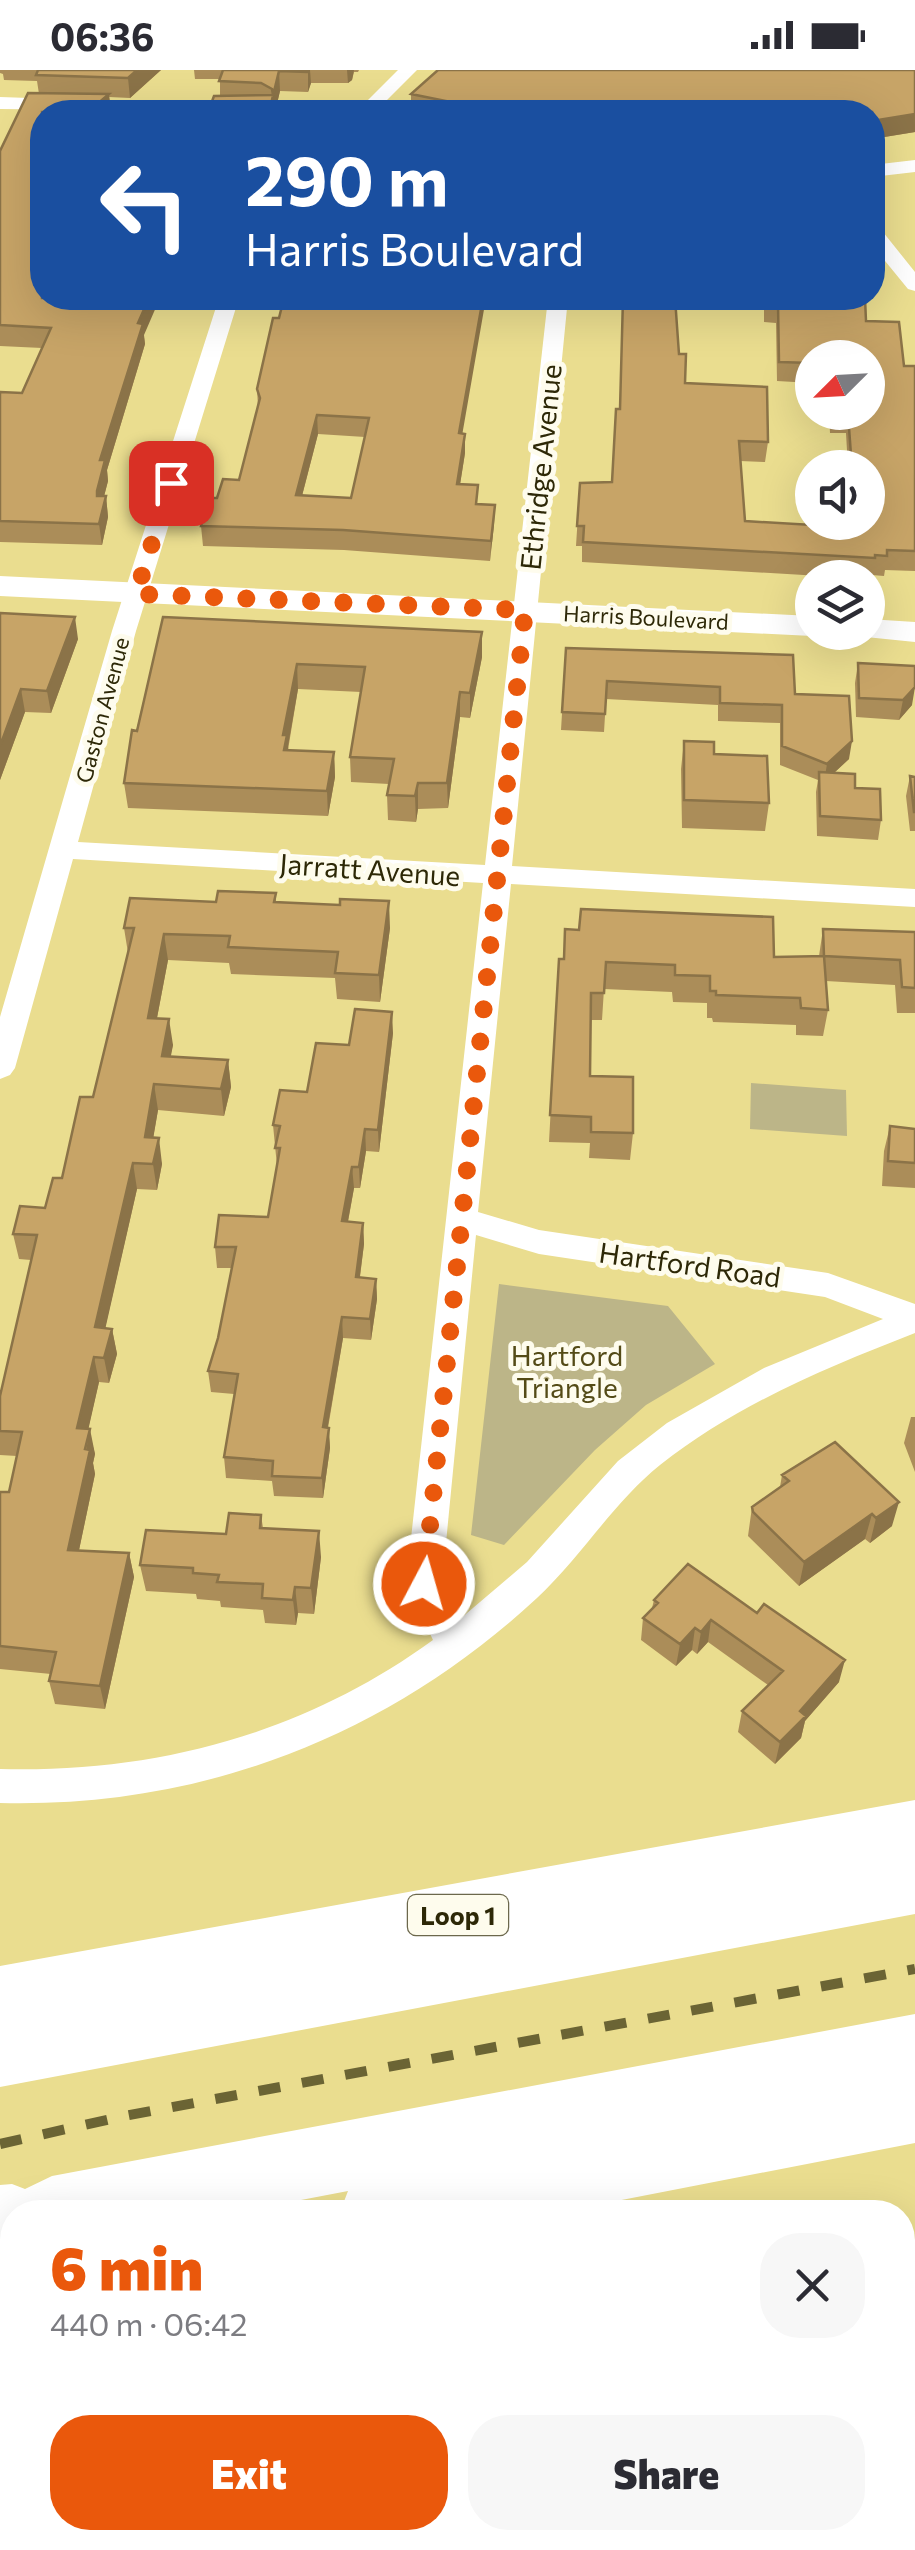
<!DOCTYPE html>
<html lang="en">
<head>
<meta charset="utf-8">
<style>
  body { margin:0; font-family:Commissioner,sans-serif; background:#f7f7f7; color:#2b2b33; height:100vh; display:flex; flex-direction:column; font-size:38px; white-space:nowrap }
  * { box-sizing:border-box; margin:0 }
  p { font-size:32px; color:#7c7c81 }
  .icon { flex:none; width:55px; height:55px; fill:none; stroke:currentColor; stroke-width:2; stroke-linecap:round; stroke-linejoin:round }
  .map { position:relative; flex:1; overflow:hidden }
  .details { position:absolute; left:0px; top:2130px; width:915px; height:350px; display:flex; flex-direction:column; background:#fff; border-radius:40px 40px 0 0; box-shadow:0 10px 40px #0002 }
  .details>* { flex:none }
  .guide { position:absolute; left:30px; top:30px; width:855px; height:210px; border-radius:40px; box-shadow:0 10px 40px #0002; background:#1a4fa0; color:#fff; overflow:hidden }
  .needle { width:65px; rotate:246deg }
  .controls { position:absolute; left:795px; top:270px; display:grid; gap:20px }
  .controls a { display:grid; place-items:center; width:90px; height:90px; border-radius:50%; background:#fff; box-shadow:0 10px 40px #0002; font-size:50px }
  .pin { position:absolute; display:grid; place-items:center; width:85px; height:85px; color:#fff; margin:-42px; border-radius:20px; box-shadow:0 5px 15px #0006 }
  .me { position:absolute; width:110px; margin:-55px; rotate:6deg; stroke-linejoin:round; filter:drop-shadow(0 0 8px #0008) }
  .turn { display:flex; align-items:center; gap:35px; height:210px; padding:0 50px; font-size:45px }
  .turn .icon { width:130px; height:130px; stroke-width:2.5 }
  .turn b { display:block; font-size:70px; line-height:85px }
  .round { display:grid; place-items:center; flex:none; width:105px; height:105px; border-radius:40px; background:#f7f7f7 }
  .head { display:flex; align-items:center; justify-content:space-between; height:170px; padding:0 50px }
  h1 { font-size:60px; font-weight:800; line-height:75px; color:#ea580c }
  .action { display:flex; gap:20px; margin-top:auto; padding:20px 50px }
  .action a { flex:1; height:115px; border-radius:40px; background:#ea580c; color:#fff; font-size:40px; font-weight:800; line-height:115px; text-align:center }
  .action a+a { background:#f7f7f7; color:#2b2b33 }
  .status { display:flex; justify-content:space-between; align-items:center; height:70px; padding:0 50px; background:#fff; direction:ltr }
  .status svg { height:28px; fill:currentColor }
  .map>svg:first-child { display:block }
  .green { fill:#bcb588 }
  .lines { fill:none; stroke-linecap:round; stroke-linejoin:round }
  .street { fill:#fff; fill-rule:evenodd }
  .secondary { fill:#fff; fill-rule:evenodd }
  .highway { fill:#fff; fill-rule:evenodd }
  .rail { stroke:#6b6434; stroke-width:10; stroke-dasharray:22 22; stroke-linecap:butt }
  .wall { fill:#ab8d59; fill-rule:evenodd }
  .shaded-wall { fill:#8b7348 }
  .building { fill:#c7a467; stroke:#8b7348; stroke-width:2.5; fill-rule:evenodd }
  .route { stroke:#ea580c; stroke-width:18; stroke-dasharray:0 32.4 }
  .labels { text-anchor:middle; dominant-baseline:central; stroke-width:10; stroke-linejoin:round; paint-order:stroke }
  .far-street-label { font-size:22px; fill:#2d2807; stroke:#fefced }
  .shield { fill:#fefced; stroke:#6c684c; stroke-width:2.5 }
  .shield-label { font-size:25px; font-weight:bold; fill:#2d2807 }
  .street-label { font-size:28px; fill:#2d2807; stroke:#fefced }
  .park-label { font-size:28px; fill:#544b17; stroke:#fefced }
</style>
</head>
<body>
<div class="status"><b>06:36</b><svg viewBox="0 0 49 12"><path d="M0 12V9h3v3zM5 12V6h3v6zM10 12V3h3v9zM15 12V0h3v12zM26 1h20v11H26zM47 4h2v5h-2z"/></svg></div>
<div class="map">
<svg width="915" height="2480" viewBox="0 0 915 2480">
  <rect width="100%" height="100%" fill="#eadd8f"/>
  <!-- green -->
  <path class="green" d="M751 1013 846 1020 847 1066 750 1059Z
    M499 1214 668 1236 715 1294 646 1335 595 1380 504 1475 471 1465Z"/>
  <g class="lines">
    <!-- street -->
    <path class="street" d="M398 0H417L375 42H356Z
      M0 27 262 36 271 42 0 39Z
      M915 90V102L872 107V95Z
      M872 155 879 157 915 202V221L908 219 872 175Z
      M219 228H239L136 561 78 772 485 795 548 228H568L512 796 915 819V837L511 814 478 1142 539 1160 828 1203 915 1234V1263C825 1298 736 1335 660 1395 613 1433 581 1487 537 1528 388 1666 203 1738 0 1733V1699C158 1703 305 1663 433 1570L406 1514 483 813 73 789 15 998 10 1005 0 1009V947L112 561ZM476 1165 539 1184 825 1227 883 1249 764 1298 667 1353 618 1391 527 1492 460 1549 442 1514Z"/>
    <!-- secondary -->
    <path class="secondary" d="M0 506 812 546V562H824L812 566 0 526Z
      M868 549 915 552V572L856 566 853 562H868Z"/>
    <!-- highway -->
    <path class="highway" d="M915 1730V1844L0 2017V1896Z
      M915 1944V2073L560 2142H340L348 2121 238 2142H12V2307L0 2311V2115L12 2114 25 2119 52 2106Z"/>
    <!-- rail -->
    <path class="rail" d="M0 2074 124 2046 915 1899"/>
  </g>
  <!-- wall -->
  <path class="wall" d="M0 0H161L130 28 109 27 145 274 107 400 108 411 104 426H106L108 447 102 475 0 472V322L22 323 42 278 0 276V81L39 24 37 11 4 10 3 4 0 3Z
    M194 0H359L358 2H354L352 10 348 13H311L308 22 280 21 275 42 220 25V9H195Z
    M915 0V62L872 69V42H411V24Z
    M764 228H865L866 251 904 296H915V501L885 500 884 506 872 505 871 509 582 492V476H576L580 413 612 412 619 339 679 284 685 313 768 372 765 392 740 391 745 451 842 457V452H868V398H848L846 363H830L829 342H868V288H812V313L777 311 776 253 764 252Z
    M257 319 462 364 465 383 460 414 478 434 495 435 490 491 344 480 203 476 201 456 217 428 239 410 258 337ZM318 364 365 367 351 428 302 426Z
    M0 543 78 569 51 643 25 642 0 710Z
    M163 547 482 587 470 648 460 647 448 738 418 739 416 752 388 750 387 725 389 714 351 712 350 687 361 622 298 619 288 680 334 682 335 707 328 746 128 738 124 713Z
    M566 578 795 624 849 689 834 703 855 718 881 750 878 770 817 766 816 722 818 710 780 695V653L718 651V635L606 629 604 662 561 660Z
    M858 593 912 635 899 650 856 647 855 613Z
    M684 671 769 733 765 761 682 758 681 699Z
    M910 706 915 707V761H910L906 726Z
    M276 823V832L390 858 380 932 337 929 335 908 231 904 229 893 168 890 157 948 173 975 170 987 228 990 231 1017 224 1046 158 1040 153 1068 162 1094 157 1120 137 1119 105 1258 112 1259 117 1284 109 1313 99 1312 88 1359 95 1384 93 1393 95 1404 79 1480 129 1483 134 1507 105 1639 55 1634 49 1611 51 1604 0 1599V1422H9L17 1386 0 1385V1326L31 1190 19 1189 13 1164 45 1138 62 1108 93 1027 128 883 124 858 216 832Z
    M823 859 915 862V943H897L895 915 826 911 828 940 823 966 796 965V955L713 952 712 948H707V933L673 932 672 922 604 919 602 950H591L590 1006 633 1063 630 1090 589 1088 590 1073 549 1072 559 889 819 886Z
    M393 963 379 1082 366 1081 360 1118H354L348 1152 363 1153 364 1174 360 1207 376 1209 377 1229 371 1270 343 1268 328 1358 330 1378 323 1428 274 1426 272 1411 226 1408 224 1387 234 1324 211 1322 208 1301 218 1268 232 1198H217L215 1177 268 1147 277 1096 273 1055 307 1022 349 975Z
    M890 1056 915 1059V1118L882 1116 884 1081Z
    M911 1347H915V1402L904 1373Z
    M835 1372 892 1456 870 1473 865 1469 799 1516 748 1466 752 1437 780 1417 782 1405Z
    M261 1445 263 1458 321 1487 314 1544 298 1543 296 1555 265 1553 263 1540 221 1537 220 1531 197 1529 196 1524 146 1521 140 1495 226 1464Z
    M688 1494 839 1612 805 1651 801 1668 775 1694 738 1662 742 1641 768 1615 708 1572 697 1584 692 1580 676 1596 641 1570 643 1548 652 1538 654 1530Z
    M915 2224V2364L902 2366V2226Z"/>
  <!-- shaded-wall -->
  <path class="shaded-wall" d="M137 0H161L130 28 128 8Z
    M308 0H310L311 13 308 22Z
    M347 0H354L352 10 348 13Z
    M279 1 280 21 275 42H269Z
    M109 24 111 42 90 40Z
    M915 44V62L872 69V51Z
    M149 228H160L144 265 145 274 107 400 108 411 100 442 97 421 100 390 138 253Z
    M483 228H486L459 383V363Z
    M317 345 318 364 297 445 296 425Z
    M465 364V383L457 434V414Z
    M106 426 108 447 102 475 99 454Z
    M495 435 494 455 490 491 491 471Z
    M75 547 78 569 51 643 47 621Z
    M482 562V587L470 648V623Z
    M297 594 298 619 288 676 289 691 286 705 283 665Z
    M915 617 912 635 899 650 903 630Z
    M21 619 25 642 0 710V676Z
    M460 622V647L448 738 447 713Z
    M852 671 849 689 824 712 827 694Z
    M334 682 335 707 328 746 327 721Z
    M418 713V739L416 752 415 726Z
    M389 831 390 858 380 932 379 905Z
    M164 864 168 890 152 974 148 948Z
    M392 942 393 963 379 1082 378 1060Z
    M169 949 173 975 166 1012 162 986Z
    M228 990 231 1017 224 1046 221 1019Z
    M154 1014 158 1040 149 1093 145 1067Z
    M365 1059 366 1081 360 1118 359 1097Z
    M159 1068 162 1094 157 1120 153 1094Z
    M133 1093 137 1119 100 1282 95 1257Z
    M352 1097 354 1118 344 1172 342 1151Z
    M363 1153 364 1174 357 1228 356 1207Z
    M376 1209 377 1229 371 1270 370 1249Z
    M342 1247 343 1268 324 1378 323 1357Z
    M112 1259 117 1284 109 1313 104 1288Z
    M94 1287 99 1312 83 1383 77 1358Z
    M329 1358 330 1378 323 1428 322 1408Z
    M90 1359 95 1384 93 1393 95 1404 74 1504 68 1480Z
    M899 1432 892 1456 870 1473 876 1448Z
    M872 1444 865 1469 799 1516 804 1492Z
    M319 1461 321 1487 314 1544 311 1518Z
    M129 1483 134 1507 105 1639 100 1616Z
    M295 1517 298 1543 296 1555 293 1530Z
    M711 1550 708 1572 697 1584 701 1562Z
    M695 1558 692 1580 676 1596 680 1574Z
    M845 1590 839 1612 805 1651 801 1668 775 1694 780 1672 800 1641Z
    M165 2468H173L169 2469 171 2480H167Z
    M337 2468H346L347 2471 339 2473Z"/>
  <!-- building -->
  <path class="building" d="M38 0H137L128 8 36 5Z
    M223 0H308L307 2 279 1 269 42H208L214 26 273 25 272 19 261 13 219 11Z
    M438 0H915V44L872 51V42H500L411 24Z
    M28 23 109 24 90 40 156 42H42V228H149L138 253 143 254 100 390H105L97 421V426H106L99 454 0 451V322L22 323 51 258 0 255V81Z
    M284 228H483L459 363 465 364 457 414 478 415 476 434 495 435 491 471 343 460 201 456 207 428H217L223 409 239 410 260 328 257 319 273 248H279ZM317 345 369 348 351 428 296 425Z
    M623 228H675L679 284H686L685 313 767 317 768 372 739 371 745 451 846 457V452H868V398H852L848 344 833 342H868V288H812V293L779 292 778 234 766 233V228H865L866 251 899 252 904 296H915V481L887 480V486L875 485V488L583 472 584 456H577L580 413 612 412 616 339H620Z
    M0 543 75 547 47 621 21 619 0 676Z
    M163 547 482 562 470 623 460 622 447 713H418L415 726 387 725 394 689 350 687 365 597 297 594 283 665H287L284 680 334 682 327 721 124 713 132 660 137 661Z
    M566 578 793 585 795 624 849 626 852 671 827 694 782 676V635L720 633V617L607 611 605 644 562 642Z
    M858 593 915 596V617L903 630 859 628Z
    M684 671 714 672V684L767 686 769 733 684 730Z
    M819 702 855 704V718L880 719 881 750 820 746Z
    M910 706 915 707V742H914Z
    M218 821 276 823 274 832 340 835V829L389 831 379 905 335 903 338 882 228 877 230 866 164 864 148 948 169 949 162 986 228 990 221 1019 154 1014 145 1067 159 1068 153 1094 133 1093 95 1257 112 1259 104 1288 94 1287 77 1358 90 1359 85 1379 90 1380 68 1480 129 1483 100 1616 49 1611 56 1582 0 1576V1422H9L22 1362 0 1361V1326L37 1165 13 1164 20 1136 45 1138 53 1108H62L80 1027H93L134 858H124L130 828 216 832Z
    M581 839 773 847 774 887 824 886 828 940 801 938 800 928 716 925V921H710V906L675 905V895L606 892 604 923H591L590 1006 633 1007V1063L591 1062V1047L550 1045 559 889H564L565 859 579 860Z
    M823 859 915 862V918L902 917 900 890 824 886Z
    M355 939 392 942 378 1060 365 1059 359 1097H352L342 1151 363 1153 356 1207 376 1209 370 1249 342 1247 323 1357 329 1358 322 1408 272 1406 273 1391 224 1387 238 1304 208 1301 218 1268 236 1177H215L219 1145 268 1147 280 1078H275L280 1056 273 1055 280 1020 307 1022 316 973 349 975Z
    M890 1056 915 1059V1093L888 1091Z
    M835 1372 899 1432 876 1448 872 1444 804 1492 753 1442 752 1437 789 1411 782 1405Z
    M229 1443 261 1445 260 1458 319 1461 311 1518 295 1517 293 1530 262 1528 263 1514 217 1512 219 1505 193 1503V1498L140 1495 146 1460 226 1464Z
    M688 1494 757 1543 764 1534 845 1590 800 1641 806 1646 780 1672 742 1641 783 1601 711 1550 701 1562 695 1558 680 1574 643 1548 658 1533 654 1530Z
    M915 2224V2351L902 2353V2275L909 2273 902 2252V2226Z
    M43 2468H165L167 2480H45Z
    M255 2468H337L340 2480H257Z"/>
  <g class="lines">
    <!-- route -->
    <path class="route" d="M171 413 136 524 525 540 424 1514"/>
  </g>
  <g class="labels">
    <!-- far-street labels -->
    <g class="far-street-label">
      <text transform="translate(646 547) rotate(3)">Harris Boulevard</text>
      <text transform="translate(102 640) rotate(-75)">Gaston Avenue</text>
    </g>
    <!-- shield labels -->
    <rect class="shield" x="408" y="1825" width="100" height="40" rx="8"/>
    <g class="shield-label">
      <text x="458" y="1845">Loop 1</text>
    </g>
    <!-- street labels -->
    <g class="street-label">
      <text transform="translate(540 397) rotate(-84)">Ethridge Avenue</text>
      <text transform="translate(370 799) rotate(4)">Jarratt Avenue</text>
      <text transform="translate(690 1194) rotate(8)">Hartford Road</text>
    </g>
    <!-- park labels -->
    <g class="park-label">
      <text x="567" y="1285">Hartford<tspan x="567" dy="32">Triangle</tspan></text>
    </g>
  </g>
</svg>
<div class="controls">
<a><svg class="needle" viewBox="-14 -14 28 28"><path d="M0-13l5 13h-10z" fill="#e53935"/><path d="M0 13l5-13h-10z" fill="#7c7c81"/></svg></a>
<a><svg class="icon" aria-label="sound" viewBox="0 0 24 24"><path d="M4 9h4l5-4v14l-5-4H4zM17 9q2 3 0 6"/></svg></a>
<a><svg class="icon" aria-label="layers" viewBox="0 0 24 24"><path d="M12 4l9 5-9 5-9-5zM3 14l9 5 9-5"/></svg></a>
</div>
<div class="pin" style="left:171px;top:413px;background:#d93025"><svg class="icon" aria-label="arrive" viewBox="0 0 24 24"><path d="M6 21V4h12l-3 4 3 4H6"/></svg></div>
<svg class="me" style="left:424px;top:1514px" viewBox="-20 -20 40 40"><circle r="17" fill="#ea580c" stroke="#fff" stroke-width="3"/><path d="M0-11L8 9 0 5-8 9z" fill="#fff"/></svg>
<div class="guide">
<div class="turn"><svg class="icon" aria-label="left" viewBox="0 0 24 24"><path d="M17 20v-9H6M10 6l-5 5 5 5"/></svg><div><b>290 m</b>Harris Boulevard</div></div>
</div>
<section class="details">
<div class="head"><div><h1>6 min</h1><p>440 m · 06:42</p></div><a class="round"><svg class="icon" aria-label="close" viewBox="0 0 24 24"><path d="M6 6l12 12M18 6L6 18"/></svg></a></div>
<div class="action"><a>Exit</a><a>Share</a></div>
</section>
</div>
</body>
</html>
